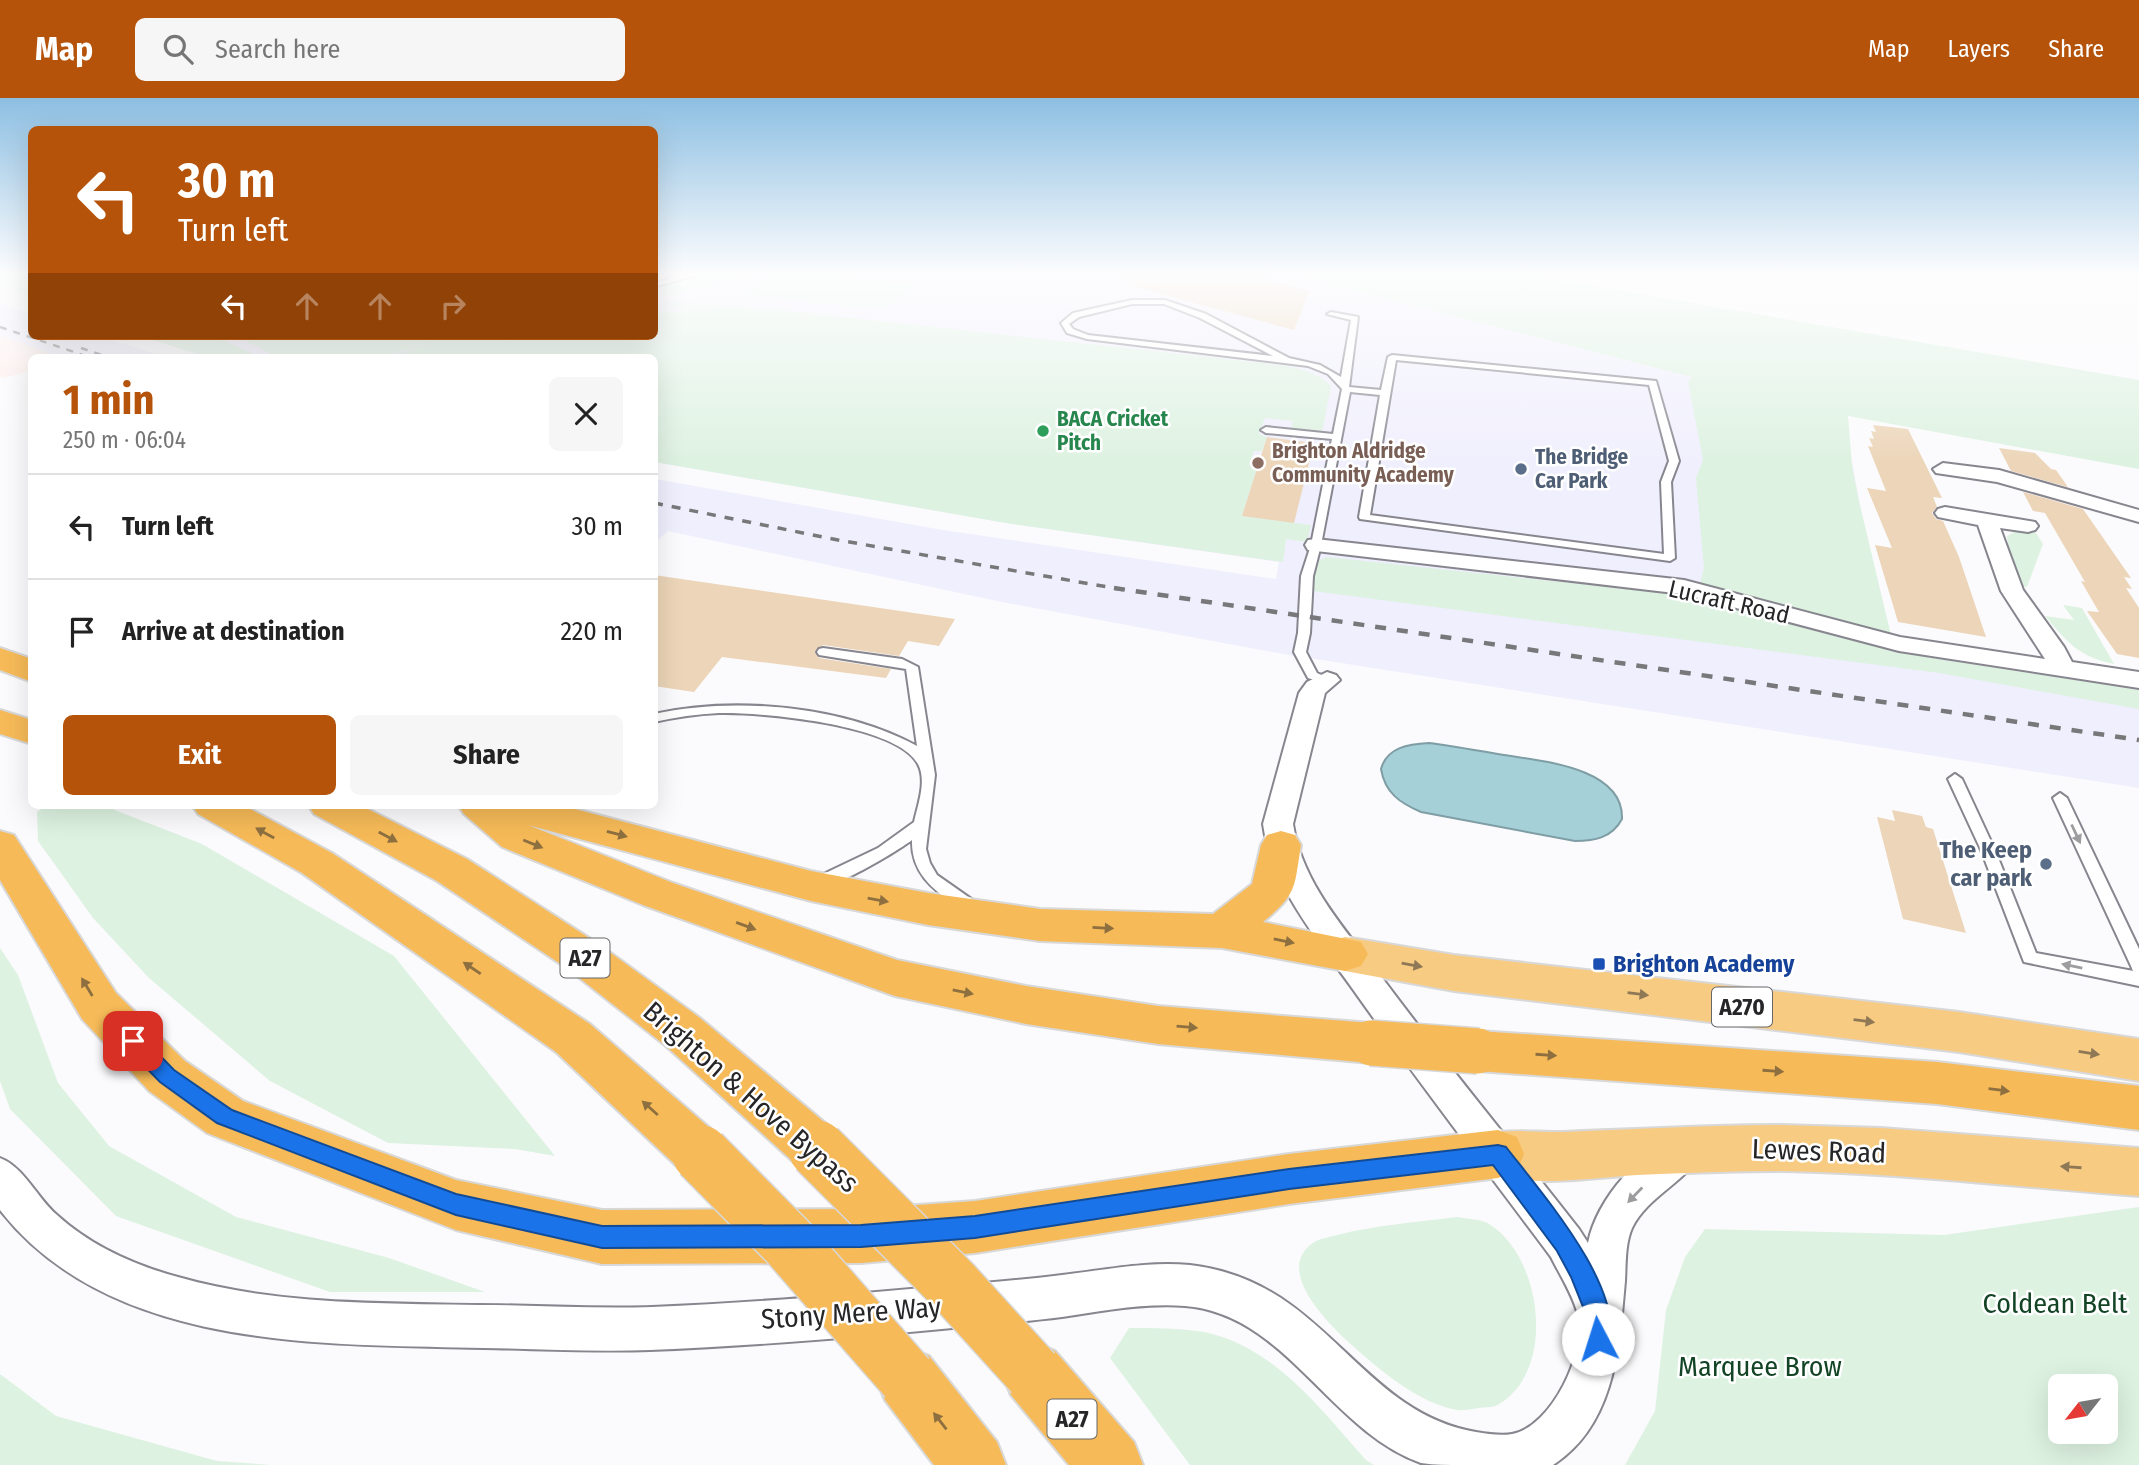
<!DOCTYPE html>
<html lang="en">
<head>
<meta charset="utf-8">
<style>
  body { margin:0; font-family:"Fira Sans Condensed",sans-serif; background:#f6f6f6; color:#222; height:100vh; display:flex; flex-direction:column; font-size:26px; white-space:nowrap }
  * { box-sizing:border-box; margin:0 }
  p { font-size:23px; color:#767676 }
  .icon { flex:none; width:38px; height:38px; fill:none; stroke:currentColor; stroke-width:2; stroke-linecap:round; stroke-linejoin:round }
  .map { position:relative; flex:1; overflow:hidden }
  .sheet { position:absolute; left:28px; top:256px; width:630px; height:455px; display:flex; flex-direction:column; background:#fff; border-radius:10px; box-shadow:0 7px 28px #0002 }
  .sheet>* { flex:none }
  .top-card { position:absolute; left:28px; top:28px; width:630px; height:214px; border-radius:10px; box-shadow:0 7px 28px #0002; background:#b45309; color:#fff; overflow:hidden }
  .needle { width:46px; rotate:239deg }
  .tools { position:absolute; left:2048px; top:1276px; display:grid; gap:14px }
  .tools a { display:grid; place-items:center; width:70px; height:70px; border-radius:10px; background:#fff; box-shadow:0 7px 28px #0002; font-size:35px }
  .pin { position:absolute; display:grid; place-items:center; width:60px; height:60px; color:#fff; margin:-30px; border-radius:14px; box-shadow:0 4px 10px #0006 }
  .me { position:absolute; width:77px; margin:-38px; rotate:355deg; stroke-linejoin:round; filter:drop-shadow(0 0 5px #0008) }
  .turn { display:flex; align-items:center; gap:24px; height:147px; padding:0 35px; font-size:32px }
  .turn .icon { width:91px; height:91px; stroke-width:2.5 }
  .turn b { display:block; font-size:49px; line-height:60px }
  .lanes { display:flex; align-items:center; height:66px; padding:0 35px; background:#0003; justify-content:center; gap:35px; direction:ltr }
  .lanes .off { opacity:.35 }
  .round { display:grid; place-items:center; flex:none; width:74px; height:74px; border-radius:10px; background:#f6f6f6 }
  .overview { display:flex; align-items:center; justify-content:space-between; height:119px; padding:0 35px }
  h1 { font-size:42px; font-weight:700; line-height:52px; color:#b45309 }
  .button { display:flex; gap:14px; margin-top:auto; padding:14px 35px }
  .button a { flex:1; height:80px; border-radius:10px; background:#b45309; color:#fff; font-size:28px; font-weight:700; line-height:80px; text-align:center }
  .button a+a { background:#f6f6f6; color:#222 }
  ul { padding:0; list-style:none }
  li { display:flex; align-items:center; gap:21px; height:105px; padding:0 35px; border-top:2px solid #e0e0e0 }
  li div { flex:1 }
  li b { display:block; font-size:26px }
  li em { font-style:normal }
  header { display:flex; align-items:center; gap:42px; box-sizing:border-box; height:98px; padding:0 35px; background:#b45309; color:#fff }
  header strong { font-size:33px }
  nav { display:flex; gap:38px; margin-inline-start:auto; font-size:24px }
  .search { width:490px; height:63px; background:#f6f6f6; display:flex; align-items:center; gap:18px; box-sizing:border-box; padding:0 24px; border-radius:10px; color:#767676; font-size:26px }
  .map>svg:first-child { display:block }
  .built { fill:#f0effd }
  .industrial { fill:#feeeeb }
  .green { fill:#ddf2e1; fill-rule:evenodd }
  .water { fill:#a5d0d8; stroke:#7f9da4; stroke-width:2 }
  .building { fill:#ecd5b8 }
  .lines { fill:none; stroke-linecap:round; stroke-linejoin:round }
  .service-casing { stroke:#87868f; stroke-width:4 }
  .minor-casing { stroke:#87868f; stroke-width:4 }
  .primary-casing { stroke:#d8d8d8; stroke-width:4 }
  .trunk-casing { stroke:#d8d8d8; stroke-width:4 }
  .service { fill:#fff; fill-rule:evenodd }
  .minor { fill:#fff; fill-rule:evenodd }
  .primary { fill:#f8cb82; fill-rule:evenodd }
  .trunk { fill:#f6ba58; fill-rule:evenodd }
  .rail-far2 { stroke:#78787a; stroke-width:2.5; stroke-dasharray:7 7; stroke-linecap:butt }
  .rail-far1 { stroke:#78787a; stroke-width:3.5; stroke-dasharray:9 9; stroke-linecap:butt }
  .rail { stroke:#78787a; stroke-width:4.5; stroke-dasharray:11 11; stroke-linecap:butt }
  .trunk-bridge-far1-casing { stroke:#d8d8d8; stroke-width:48; stroke-linecap:butt }
  .trunk-bridge-casing { stroke:#d8d8d8; stroke-width:60; stroke-linecap:butt }
  .trunk-bridge-far1 { stroke:#f6ba58; stroke-width:45 }
  .trunk-bridge { stroke:#f6ba58; stroke-width:57 }
  .oneway { fill:#8e7040 }
  .oneway2 { fill:#9d9d9f }
  .oneway3 { fill:#8f7856 }
  .route { fill:#1a73e8; stroke:#114b97; stroke-width:2 }
  .leisure-dot { fill:#2e9e5b; stroke:#fff; stroke-width:2.5 }
  .education-dot { fill:#8d6e63; stroke:#fff; stroke-width:2.5 }
  .service-dot { fill:#5c6f8a; stroke:#fff; stroke-width:2.5 }
  .transit-dot { fill:#1a4fb4; stroke:#fff; stroke-width:2.5 }
  .labels { text-anchor:middle; dominant-baseline:central; stroke-width:5; stroke-linejoin:round; paint-order:stroke }
  .far-leisure-label { font-size:21px; font-weight:bold; fill:#27864d; stroke:#fff; text-anchor:start }
  .far-education-label { font-size:21px; font-weight:bold; fill:#785e54; stroke:#fff; text-anchor:start }
  .far-service-label { font-size:21px; font-weight:bold; fill:#4e5e75; stroke:#fff; text-anchor:start }
  .shield { fill:#fff; stroke:#676769; stroke-width:2 }
  .shield-label { font-size:23px; font-weight:bold; fill:#262629 }
  .street-label { font-size:24px; fill:#262629; stroke:#fff }
  .service-label { font-size:24px; font-weight:bold; fill:#4e5e75; stroke:#fff; text-anchor:end }
  .transit-label { font-size:24px; font-weight:bold; fill:#164399; stroke:#fff; text-anchor:start }
  .near-street-label { font-size:28px; fill:#262629; stroke:#fff }
  .near-park-label { font-size:28px; fill:#134425; stroke:#fff }
</style>
</head>
<body>
<header>
<strong>Map</strong>
<div class="search"><svg class="icon" aria-label="search" viewBox="0 0 24 24"><circle cx="10" cy="10" r="6"/><path d="M15 15l6 6"/></svg>Search here</div>
<nav><a>Map</a><a>Layers</a><a>Share</a></nav>
</header>
<div class="map">
<svg width="2139" height="1367" viewBox="0 0 2139 1367">
  <rect width="100%" height="100%" fill="#fbfbfd"/>
  <!-- built -->
  <path class="built" d="M655 176H1289L1693 279 1852 364 1865 435 1895 554 2139 592V690L1303 559 1300 534 1294 558 1002 504 668 433 655 445V381L943 432 1276 481 1279 464 1012 426 655 364 654 259H207L140 238H654Z
    M0 205 31 216 32 238H98L165 259H56L0 237Z"/>
  <!-- industrial -->
  <path class="industrial" d="M0 237 56 258V259H32L31 273 3 280 0 279Z"/>
  <!-- green -->
  <path class="green" d="M0 176H31V198L0 186Z
    M697 176H764L671 197 655 195 654 187Z
    M774 176H812L916 187 885 212 743 196Z
    M1289 176H1525L2139 282V371L1848 318 1852 367 1858 399 1895 554 2139 592V611L1939 575 1313 493V478L1317 463 1327 459 1691 498 1700 486 1704 470 1696 380 1703 362 1688 284 1692 279Z
    M669 203 780 212 1280 267C1298 270 1317 274 1331 288L1322 335 1291 331 1293 323 1265 320 1259 336 1267 339 1262 353H1254L1249 367 1259 364 1242 418 1311 427 1307 444 1286 441 1283 464 1012 426 655 364 654 259H389L449 239 384 259H277L236 238H654L655 213 681 214 686 211 662 207Z
    M167 238H231L223 242 260 259H207L153 242Z
    M2018 432 2036 435 2043 446 2027 489 2021 488 2009 454 2007 438Z
    M2063 507 2082 510 2114 566C2079 559 2067 544 2045 518L2074 522Z
    M47 707H102L202 746 394 858 555 1058 515 1051 388 1045 270 983 149 880 93 820 38 743 37 714Z
    M0 850 18 877 58 985 109 1048 236 1119 389 1160 485 1194H330L116 1118 10 1011 0 983Z
    M2139 1109V1367H1625L1655 1313 1666 1212 1685 1159 1705 1131 1944 1137ZM2060 1288H2105V1334H2060Z
    M1458 1119C1467 1121 1481 1121 1489 1126 1542 1158 1557 1272 1499 1306 1494 1310 1485 1309 1478 1310 1472 1311 1464 1313 1457 1312 1419 1305 1382 1274 1354 1249 1330 1228 1270 1170 1316 1143 1322 1140 1331 1139 1337 1137 1376 1127 1417 1124 1458 1119Z
    M1129 1230C1154 1230 1179 1230 1204 1234 1274 1248 1321 1312 1366 1362L1374 1367H1190L1110 1260Z
    M0 1276 56 1318 217 1363 272 1367H0Z"/>
  <!-- water -->
  <path class="water" d="M1429 645C1454 648 1479 653 1504 657 1540 663 1624 669 1622 721 1612 740 1594 743 1575 743L1421 714C1400 705 1385 695 1381 671 1387 649 1409 646 1429 645Z"/>
  <!-- building -->
  <path class="building" d="M1122 176 1252 177 1309 193 1294 232 1121 185Z
    M1873 327 1908 331 1942 400 1933 399 1937 409 1932 415 1936 421 1943 423 1959 459 1986 539 1898 524 1875 447 1892 450 1867 390 1886 393 1868 348 1873 349 1869 340 1874 341 1871 333 1876 334Z
    M1267 339 1314 345 1294 425 1242 418Z
    M1999 350 2035 355 2051 371 2056 372 2068 389 2011 373Z
    M2023 394 2083 411 2131 480 2124 479 2132 491 2126 490 2139 510V560L2117 556 2087 513 2099 514 2081 483 2085 484 2045 415 2033 413Z
    M654 477 688 482 955 521 939 548 908 543 899 558 823 547 815 553 819 560 891 571 886 580 722 559 694 594 654 588Z
    M1892 712 1922 718 1926 729 1933 731 1966 835 1903 821 1877 719 1895 723Z"/>
  <g class="lines">
    <!-- service casing -->
    <g class="service-casing">
      <path id="service" d="M687 176H700L654 189V185Z
        M1132 202H1165L1206 216 1289 260 1320 267 1341 279 1351 222 1327 216 1331 214 1358 219 1349 289 1381 292 1388 259 1392 257 1656 283 1679 363 1671 384 1675 460 1670 463 1360 421 1359 419 1380 297 1350 294 1321 447 1313 478 1310 535 1306 554 1317 575 1333 582 1327 586 1308 580 1294 554 1298 535 1301 478 1311 447 1332 341 1266 335 1261 332 1266 329 1333 336 1342 291 1328 276 1308 268 1087 241 1067 235 1061 225 1073 215ZM1132 206H1164L1200 220 1273 258 1088 237 1073 231 1069 226 1079 219ZM1396 262 1649 287 1669 363 1661 384 1664 456 1370 417Z
        M823 550 902 561 918 569 935 677 926 751 930 765 937 777 977 805 979 809 977 813C968 816 964 812 956 807 932 791 911 774 912 742 896 754 830 794 813 789L810 785 813 781 878 750 914 724C918 706 927 683 918 666 896 626 760 614 719 615 697 616 676 619 654 624V616C736 598 843 608 917 648L906 571 819 557 817 554 819 551Z
        M1955 676 1962 681 1995 752 2036 855 2139 874V888L2024 864 1981 752 1948 681Z
        M2060 695 2067 700 2139 851V874L2133 873 2131 868 2053 700Z"/>
    </g>
    <!-- minor casing -->
    <g class="minor-casing">
      <path id="minor" d="M1943 365 1999 372 2139 412V424L1997 384 1936 375 1933 371Z
        M1945 409 2035 424 2038 428 2035 432 2028 434 2000 430 2023 492 2064 549 2072 564 2139 574V590L1899 553 1683 496 1316 453 1308 452 1305 447 1308 442 1316 441 1684 482 1900 539 2045 561 2001 493 1978 427 1938 419 1935 415 1938 411Z
        M1327 574 1336 577 1340 582 1325 595 1293 726C1302 787 1350 837 1386 885 1448 968 1515 1049 1579 1131L1588 1145C1597 1100 1642 1050 1685 1034L1699 1039 1704 1051C1689 1083 1648 1097 1632 1130 1625 1146 1626 1166 1625 1183 1619 1250 1615 1327 1553 1367 1523 1367 1493 1367 1462 1367 1449 1367 1434 1367 1421 1365 1330 1333 1286 1216 1185 1208 1143 1205 1103 1213 1062 1219 1029 1223 996 1226 963 1229 859 1239 754 1248 650 1252 594 1254 539 1251 484 1250 323 1246 110 1253 0 1112V1060C24 1069 37 1100 57 1117 91 1148 134 1167 178 1179 276 1207 377 1205 478 1207 536 1207 594 1211 652 1209 749 1205 847 1197 944 1188 983 1185 1023 1182 1062 1177 1105 1172 1147 1163 1190 1167 1226 1171 1261 1185 1291 1207 1354 1253 1394 1320 1476 1334 1488 1336 1501 1338 1512 1336 1552 1329 1587 1253 1578 1217 1573 1197 1560 1177 1551 1159 1486 1072 1420 986 1357 897 1321 846 1272 790 1263 726L1299 595 1307 584Z"/>
    </g>
    <!-- primary casing -->
    <g class="primary-casing">
      <path id="primary" d="M1345 839 1454 857 1959 914 2139 941V983L1959 954 1454 893 1345 873 1329 868 1322 856 1329 844Z
        M1781 1027 1881 1030 2139 1050V1098C2020 1089 1900 1075 1780 1073 1732 1073 1684 1075 1637 1077 1587 1080 1527 1091 1479 1073L1472 1056 1479 1039C1507 1029 1535 1035 1565 1034 1637 1031 1709 1027 1781 1027Z"/>
    </g>
    <!-- trunk casing -->
    <g class="trunk-casing">
      <path id="trunk" d="M0 550 32 561V584L0 572Z
        M0 612 32 622V646L0 636Z
        M192 707H243L332 755 590 926 720 1039 727 1056 720 1073 701 1080 682 1073 556 954 302 775 198 716Z
        M308 707H360L467 761 600 847 700 920 836 1034 843 1051 836 1068 817 1074 798 1068 666 948 568 871 437 783 314 716Z
        M458 707H560L811 773 928 795 1040 811 1213 816 1252 786 1261 747 1267 737 1281 733 1295 737 1301 747C1294 790 1298 795 1263 824L1361 844 1368 856 1361 868 1345 873 1222 850 1040 843 928 827 811 803 528 727 673 785 897 862 1026 888 1158 908 1371 925 1388 931 1395 945 1388 959 1371 965 1158 946 1026 926 895 898 643 807 502 749 464 716Z
        M0 733 14 737 116 895 185 963 243 1003 456 1082 602 1112 861 1111 975 1103 1289 1056 1498 1032 1517 1039 1524 1056 1517 1073 1498 1080 1289 1106 975 1155 861 1165 602 1166 456 1132 207 1035 149 993 82 921 0 782Z
        M1478 933 1937 964 2139 988V1032L1937 1006 1478 973 1461 967 1454 953 1461 939Z
        M1033 1244 1055 1253 1134 1344 1143 1367H1069L1011 1297 1002 1275 1011 1253Z
        M907 1249 929 1258 997 1344 1006 1367H934L885 1302 876 1280 885 1258Z"/>
    </g>
    <!-- service -->
    <use href="#service" class="service"/>
    <!-- minor -->
    <use href="#minor" class="minor"/>
    <!-- primary -->
    <use href="#primary" class="primary"/>
    <!-- trunk -->
    <use href="#trunk" class="trunk"/>
    <!-- rail-far2 -->
    <path class="rail-far2" d="M0 229 89 259
      M81 250 108 259"/>
    <!-- rail-far1 -->
    <path class="rail-far1" d="M654 405 838 442 1125 492"/>
    <!-- rail -->
    <path class="rail" d="M1114 490 2139 642"/>
    <!-- trunk-bridge-far1 casing -->
    <g class="trunk-bridge-far1-casing">
      <path id="trunk-bridge-far1" d="M1371 945 1478 953"/>
    </g>
    <!-- trunk-bridge casing -->
    <g class="trunk-bridge-casing">
      <path id="trunk-bridge" d="M817 1051 953 1187 1033 1275
        M701 1056 788 1144 907 1280"/>
    </g>
    <!-- trunk-bridge-far1 -->
    <use href="#trunk-bridge-far1" class="trunk-bridge-far1"/>
    <!-- trunk-bridge -->
    <use href="#trunk-bridge" class="trunk-bridge"/>
  </g>
  <!-- one-way arrows -->
  <defs><path id="oneway-solid" d="M-6-.8H1V-3.2L6.5 0L1 3.2V.8H-6Z" transform="scale(1.75)"/></defs>
  <g class="oneway">
    <use href="#oneway-solid" transform="translate(265 735) rotate(-151)"/>
    <use href="#oneway-solid" transform="translate(617 736) rotate(15)"/>
    <use href="#oneway-solid" transform="translate(388 739) rotate(28)"/>
    <use href="#oneway-solid" transform="translate(533 746) rotate(22)"/>
    <use href="#oneway-solid" transform="translate(878 802) rotate(10)"/>
    <use href="#oneway-solid" transform="translate(746 828) rotate(20)"/>
    <use href="#oneway-solid" transform="translate(1103 830) rotate(3)"/>
    <use href="#oneway-solid" transform="translate(1284 843) rotate(12)"/>
    <use href="#oneway-solid" transform="translate(472 870) rotate(-146)"/>
    <use href="#oneway-solid" transform="translate(87 889) rotate(-121)"/>
    <use href="#oneway-solid" transform="translate(963 894) rotate(12)"/>
    <use href="#oneway-solid" transform="translate(1187 929) rotate(5)"/>
    <use href="#oneway-solid" transform="translate(1546 957) rotate(4)"/>
    <use href="#oneway-solid" transform="translate(1773 973) rotate(4)"/>
    <use href="#oneway-solid" transform="translate(1999 992) rotate(7)"/>
    <use href="#oneway-solid" transform="translate(650 1010) rotate(-138)"/>
    <use href="#oneway-solid" transform="translate(940 1323) rotate(-128)"/>
  </g>
  <g class="oneway2">
    <use href="#oneway-solid" transform="translate(2076 736) rotate(65)"/>
    <use href="#oneway-solid" transform="translate(2072 868) rotate(-169)"/>
    <use href="#oneway-solid" transform="translate(1635 1097) rotate(134)"/>
  </g>
  <g class="oneway3">
    <use href="#oneway-solid" transform="translate(1412 867) rotate(10)"/>
    <use href="#oneway-solid" transform="translate(1638 896) rotate(7)"/>
    <use href="#oneway-solid" transform="translate(1864 923) rotate(7)"/>
    <use href="#oneway-solid" transform="translate(2089 955) rotate(9)"/>
    <use href="#oneway-solid" transform="translate(2071 1069) rotate(-176)"/>
  </g>
  <!-- sky -->
  <linearGradient id="sky" x2="0" y2="1"><stop stop-color="#8dbfe2"/><stop offset="0.48" stop-color="#fdfdfe"/><stop offset="1" stop-color="#fdfdfe" stop-opacity="0"/></linearGradient>
  <rect width="2139" height="368" fill="url(#sky)"/>
  <!-- route -->
  <path class="route" d="M133 935 140 937 174 972 232 1012 456 1096 602 1128 861 1127 975 1118 1289 1071 1498 1047 1506 1049C1539 1092 1630 1195 1607 1250L1598 1254 1589 1250 1586 1241 1587 1219 1571 1179 1557 1153 1493 1067 1289 1091 975 1140 861 1149 602 1150 456 1117 217 1025 160 984 126 949 123 943 126 937Z"/>
  <!-- markers -->
  <circle class="leisure-dot" cx="1043" cy="333" r="7"/>
  <circle class="education-dot" cx="1258" cy="365" r="7"/>
  <g class="service-dot">
    <circle cx="1521" cy="371" r="7"/>
    <circle cx="2046" cy="766" r="7"/>
  </g>
  <rect class="transit-dot" x="1592" y="859" width="14" height="14" rx="3.5"/>
  <g class="labels">
    <!-- far-leisure labels -->
    <g class="far-leisure-label">
      <text x="1057" y="321">BACA Cricket<tspan x="1057" dy="24">Pitch</tspan></text>
    </g>
    <!-- far-education labels -->
    <g class="far-education-label">
      <text x="1272" y="353">Brighton Aldridge<tspan x="1272" dy="24">Community Academy</tspan></text>
    </g>
    <!-- far-service labels -->
    <g class="far-service-label">
      <text x="1535" y="359">The Bridge<tspan x="1535" dy="24">Car Park</tspan></text>
    </g>
    <!-- shield labels -->
    <g class="shield">
      <rect x="560.5" y="840.5" width="49" height="39" rx="5"/>
      <rect x="1712" y="889.5" width="60" height="39" rx="5"/>
      <rect x="1047.5" y="1301.5" width="49" height="39" rx="5"/>
    </g>
    <g class="shield-label">
      <text x="585" y="860">A27</text>
      <text x="1742" y="909">A270</text>
      <text x="1072" y="1321">A27</text>
    </g>
    <!-- street labels -->
    <g class="street-label">
      <text transform="translate(1729 504) rotate(13)">Lucraft Road</text>
    </g>
    <!-- service labels -->
    <g class="service-label">
      <text x="2032" y="752">The Keep<tspan x="2032" dy="28">car park</tspan></text>
    </g>
    <!-- transit labels -->
    <g class="transit-label">
      <text x="1613" y="866">Brighton Academy</text>
    </g>
    <!-- near-street labels -->
    <g class="near-street-label">
      <text transform="translate(751 999) rotate(41)">Brighton &amp; Hove Bypass</text>
      <text transform="translate(1819 1053) rotate(2)">Lewes Road</text>
      <text transform="translate(851 1215) rotate(-4)">Stony Mere Way</text>
    </g>
    <!-- near-park labels -->
    <g class="near-park-label">
      <text x="2055" y="1205">Coldean Belt</text>
      <text x="1760" y="1268">Marquee Brow</text>
    </g>
  </g>
</svg>
<div class="tools">
<a><svg class="needle" viewBox="-14 -14 28 28"><path d="M0-13l5 13h-10z" fill="#e53935"/><path d="M0 13l5-13h-10z" fill="#767676"/></svg></a>
</div>
<div class="pin" style="left:133px;top:943px;background:#d93025"><svg class="icon" aria-label="arrive" viewBox="0 0 24 24"><path d="M6 21V4h12l-3 4 3 4H6"/></svg></div>
<svg class="me" style="left:1598px;top:1241px" viewBox="-20 -20 40 40"><circle r="19" fill="#fff"/><path d="M0-13L10 11 0 6-10 11z" fill="#1a73e8"/></svg>
<div class="top-card">
<div class="turn"><svg class="icon" aria-label="left" viewBox="0 0 24 24"><path d="M17 20v-9H6M10 6l-5 5 5 5"/></svg><div><b>30 m</b>Turn left</div></div>
<div class="lanes"><svg class="icon" aria-label="left" viewBox="0 0 24 24"><path d="M17 20v-9H6M10 6l-5 5 5 5"/></svg><svg class="icon off" aria-label="ahead" viewBox="0 0 24 24"><path d="M12 20V5M6 11l6-6 6 6"/></svg><svg class="icon off" aria-label="ahead" viewBox="0 0 24 24"><path d="M12 20V5M6 11l6-6 6 6"/></svg><svg class="icon off" aria-label="right" viewBox="0 0 24 24"><path d="M7 20v-9h11M14 6l5 5-5 5"/></svg></div>
</div>
<section class="sheet">
<div class="overview"><div><h1>1 min</h1><p>250 m · 06:04</p></div><a class="round"><svg class="icon" aria-label="close" viewBox="0 0 24 24"><path d="M6 6l12 12M18 6L6 18"/></svg></a></div>
<ul>
<li><svg class="icon" aria-label="left" viewBox="0 0 24 24"><path d="M17 20v-9H6M10 6l-5 5 5 5"/></svg><div><b>Turn left</b></div><em>30 m</em></li>
<li><svg class="icon" aria-label="arrive" viewBox="0 0 24 24"><path d="M6 21V4h12l-3 4 3 4H6"/></svg><div><b>Arrive at destination</b></div><em>220 m</em></li>
</ul>
<div class="button"><a>Exit</a><a>Share</a></div>
</section>
</div>
</body>
</html>
